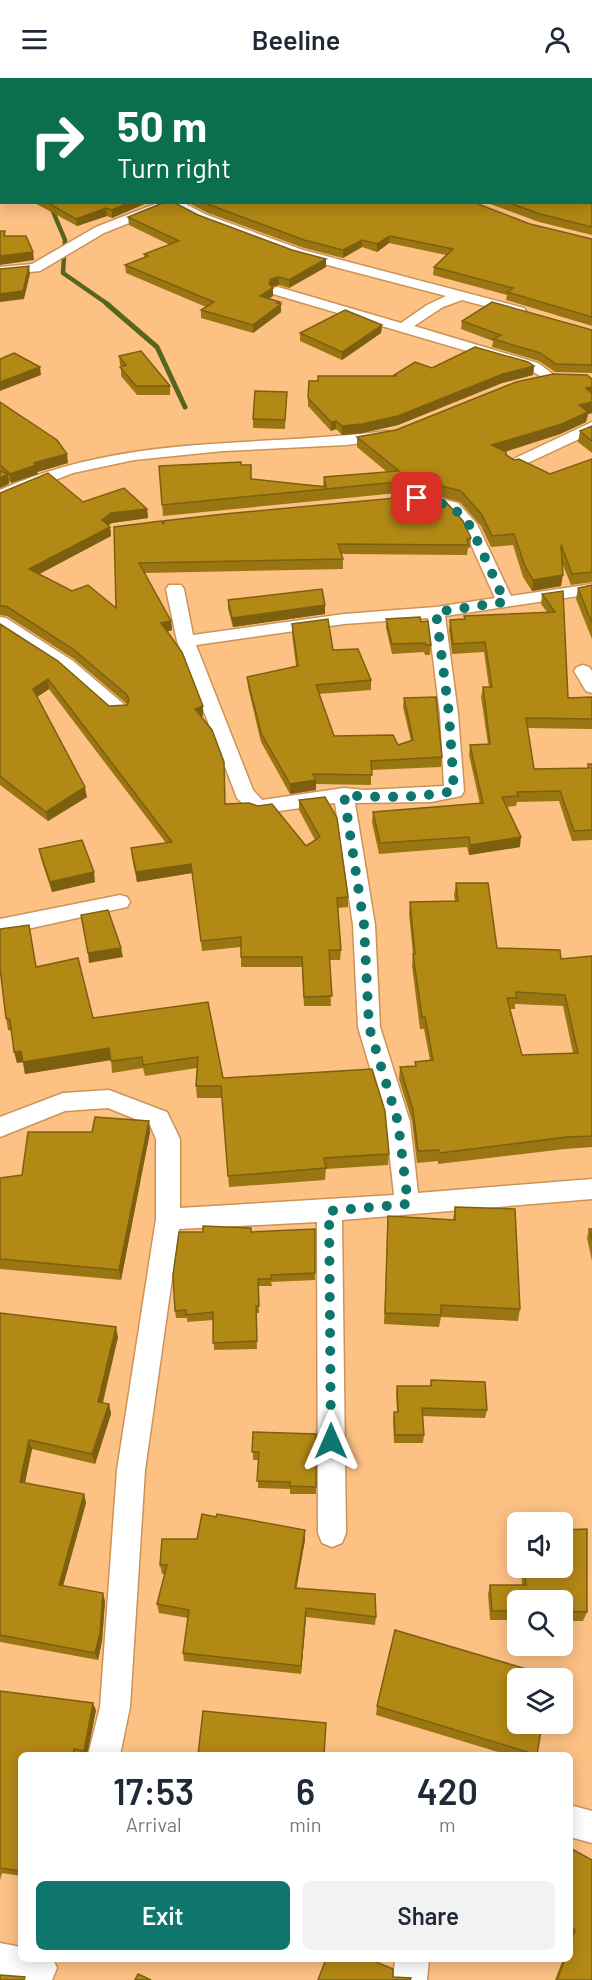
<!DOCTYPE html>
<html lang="en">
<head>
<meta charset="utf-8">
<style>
  body { margin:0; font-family:Barlow,sans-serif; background:#f2f2f3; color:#1f2937; height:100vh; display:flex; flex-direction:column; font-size:22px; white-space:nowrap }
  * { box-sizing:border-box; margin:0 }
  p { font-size:20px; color:#747a83 }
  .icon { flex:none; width:33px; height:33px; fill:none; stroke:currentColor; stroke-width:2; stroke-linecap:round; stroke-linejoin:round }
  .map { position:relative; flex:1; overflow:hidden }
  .sheet { position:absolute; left:18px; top:1674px; width:555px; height:210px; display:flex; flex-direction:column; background:#fff; border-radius:9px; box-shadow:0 3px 15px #0003 }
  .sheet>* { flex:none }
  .guide { position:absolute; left:0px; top:0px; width:592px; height:126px; box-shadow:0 3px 15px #0003; background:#0b6e4f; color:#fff; overflow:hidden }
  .fabs { position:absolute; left:507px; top:1434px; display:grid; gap:12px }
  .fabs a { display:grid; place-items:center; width:66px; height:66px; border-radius:9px; background:#fff; box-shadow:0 3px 15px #0003; font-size:30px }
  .pin { position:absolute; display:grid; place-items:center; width:51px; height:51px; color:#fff; margin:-26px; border-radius:12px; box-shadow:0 3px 9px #0006 }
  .me { position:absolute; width:66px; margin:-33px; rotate:0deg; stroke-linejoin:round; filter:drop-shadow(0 0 4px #0008) }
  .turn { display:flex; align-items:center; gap:21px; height:126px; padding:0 18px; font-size:27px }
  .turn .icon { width:78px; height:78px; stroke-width:2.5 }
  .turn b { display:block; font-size:42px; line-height:51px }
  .eta { display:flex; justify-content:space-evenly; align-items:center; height:102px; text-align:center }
  .eta b { font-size:36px; font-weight:600; line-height:42px }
  .cta { display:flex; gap:12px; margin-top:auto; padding:12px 18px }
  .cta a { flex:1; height:69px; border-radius:9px; background:#0f766e; color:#fff; font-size:24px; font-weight:600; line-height:69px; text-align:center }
  .cta a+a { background:#f2f2f3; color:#1f2937 }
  header { display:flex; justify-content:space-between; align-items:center; height:78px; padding:0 18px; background:#fff; font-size:27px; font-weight:600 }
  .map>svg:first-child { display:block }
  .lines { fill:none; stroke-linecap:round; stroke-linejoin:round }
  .stream-far1 { stroke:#56661c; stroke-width:4.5 }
  .stream { stroke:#56661c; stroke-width:5 }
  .minor-casing { stroke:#cc9357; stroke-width:3 }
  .minor { fill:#fff; fill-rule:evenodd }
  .wall { fill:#9a7613; fill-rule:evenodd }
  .shaded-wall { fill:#7d600f }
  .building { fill:#b38916; stroke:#7d600f; stroke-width:1.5; fill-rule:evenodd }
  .route { stroke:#0f766e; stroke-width:10; stroke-dasharray:0 18 }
</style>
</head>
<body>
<header><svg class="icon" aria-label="menu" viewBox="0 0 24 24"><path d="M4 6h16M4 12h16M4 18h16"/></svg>Beeline<svg class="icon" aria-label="person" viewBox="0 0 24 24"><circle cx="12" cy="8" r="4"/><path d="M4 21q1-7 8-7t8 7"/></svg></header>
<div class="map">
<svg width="592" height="1902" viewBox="0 0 592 1902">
  <rect width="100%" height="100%" fill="#fdc184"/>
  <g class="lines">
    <!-- stream-far1 -->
    <path class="stream-far1" d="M49 124 65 162 63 195 109 227"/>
    <!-- stream -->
    <path class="stream" d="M107 226 157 269 185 329"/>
    <!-- minor casing -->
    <g class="minor-casing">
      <path id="minor" d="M166 124H182L207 137 303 172 524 230 526 233 519 237 462 222 443 229 414 248 538 285 558 300 551 304 528 291 273 216 271 213 273 210 278 209 401 245 427 227 446 218 293 178 199 143Z
        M155 126 159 127 161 130 159 133 104 155 40 193 0 197V189L32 186 96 149Z
        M592 344V355L519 389 514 391 506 386 509 383Z
        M387 353 392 355 395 358 392 361 346 367 223 373 134 382 73 395 0 423V412C127 355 253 370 387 353Z
        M418 415 458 425 477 446 511 518 592 506V516L445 538 458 636 464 713 461 718 431 724 355 725 375 847 380 949 410 1044 418 1115 592 1101V1121L342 1142 346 1455 342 1465 332 1469 322 1465 318 1455 317 1144 179 1151 145 1392 130 1629 120 1677H88L100 1629 117 1392 156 1141V1061L150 1047 108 1030 65 1033 0 1059V1039L63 1015 109 1012 167 1034 180 1061V1130L394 1117 386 1044 358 949 353 847 335 725 258 736 251 734 237 720 177 563 166 511 169 507H181L184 511 193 557 344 536 436 529 495 520 464 451 446 431 412 423 410 420ZM428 540 440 636 444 708 365 712 344 710 262 722 253 712 196 567 344 546Z
        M0 539 6 540 73 583 126 628 128 632 126 636H112L61 591 0 552Z
        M583 587 589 589 592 593V615L586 613 574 593 577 589Z
        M120 817 127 819 130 824 127 829 0 857V841Z
        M570 1727 592 1733V1765L570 1759Z
        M0 1865 21 1869V1881H53L57 1890 52 1902H15L0 1899Z
        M395 1881H429L427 1902H393Z"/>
    </g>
    <!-- minor -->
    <use href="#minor" class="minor"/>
  </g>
  <!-- wall -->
  <path class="wall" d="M35 0H592L591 2H35Z
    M33 124H149L112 140 107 138 77 148Z
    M187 124H473L530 146 592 161V248L506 222 507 217 433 197 434 189 446 177 389 165 377 174 362 169 343 180 304 170 208 135Z
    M485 124H589L592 127V157L539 144Z
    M198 137 326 189 289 210 279 207 272 209 273 218 269 221 280 226 281 234 253 255 201 240V232L206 229 126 195 125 187 145 180 144 176 170 167 129 147 128 139Z
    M462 243 592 252V295L555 294 539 283 492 269 493 263 461 251Z
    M382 247 381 255 342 282 300 263V255Z
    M119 278 170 308V317H137L121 298V288L120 287Z
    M534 288 533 297 502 305 398 347 362 355 342 357 336 351 331 353 308 328V320L318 303 394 298V297L432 290Z
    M592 301V335L588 336 586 344 560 356 505 374 506 377 514 382 550 396 592 381V504L571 507 562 485 561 508 532 513 523 499 513 467 491 469 481 448 460 424 418 413 163 438 159 388 241 387 251 401 323 408 324 399 387 394 357 369V359L396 352Z
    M287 314 285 351 253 350V341Z
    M0 324 68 385 37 394 38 396 11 405 9 403V406L0 410Z
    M592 348V375L578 364 580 353Z
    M0 415 147 431 148 440 112 445 108 447 110 449 111 458 39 496 72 513 116 530 114 449 164 446 471 460 470 470H468L467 477 341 476 343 481V491L144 495 171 543 172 552 167 554 203 638 201 639 225 726 306 768 315 762 299 732V722L325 719 348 819V829L338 830 341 872 340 882H329L331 928H304L302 889H241V869L202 873 192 795 137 804 132 780 131 770 166 765 49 611 37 619 87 719 48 743 0 707V546L109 628 127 627V626L74 581 7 538 0 537Z
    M592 507V561L576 521 578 510Z
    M563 513 568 620 592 619V651L528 650 534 691 587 690 588 686H592V762L572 763 559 723 517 724 516 728 506 729 520 769 469 777 467 769 379 776 372 744 373 734 480 726 469 677 470 667 488 666 481 619 483 609H489L484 574 452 576 449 552 450 542 464 541V538L547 534 541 526 542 516Z
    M228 522 325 527V536L233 549 228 531Z
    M386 541 421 544 431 567 430 577H425L424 574 392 576 386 550Z
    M292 546 333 572 371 602V612L319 616 334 658 398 667 411 663 403 629 404 620 442 679 441 689 371 692V707L316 706V712L290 716 261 664 248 609 247 599 296 588 292 556Z
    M39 771 95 804 52 814 41 781Z
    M456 805 497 870 561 881 592 878V1069L565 1071 438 1086V1083L417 1085 412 1043 399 1001 400 989 415 988V984L430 982 424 951H420L412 888 413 876 409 836 410 824 455 823 454 817ZM515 926 563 928 573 975 522 977 510 931H515Z
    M36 889 93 940 208 924 223 1000 389 1076 388 1087 326 1091 325 1102 229 1109 222 1020H197L196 1008 197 990 145 998 143 990 112 995 111 982 25 996 23 984 17 985 12 953 8 952 6 940Z
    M149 1043 150 1054 121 1202 0 1191V1100L22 1097 92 1054Z
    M455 1129 520 1231 518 1243 441 1239 439 1249 384 1246 388 1138 453 1142Z
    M589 1151H592V1183L587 1160Z
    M251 1154 315 1195V1202L271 1204 272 1208H258L259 1235H256L257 1271 214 1272 213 1242 187 1244V1240H176L175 1233Z
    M0 1235 118 1259 103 1325 109 1326 111 1336 95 1386 32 1371 25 1405 84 1416 86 1425 63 1508 105 1523 102 1563 98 1582 0 1564Z
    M431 1302 487 1332 485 1340 422 1338 424 1357 423 1365H394L393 1342 394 1334H397L396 1316 397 1308H430Z
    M253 1354 316 1409V1416H290V1411L258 1410V1382H253Z
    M305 1452V1462L296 1510 376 1539 375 1547 306 1539 301 1596 184 1583 183 1575 188 1540 159 1535 157 1526 165 1496H162L160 1487 197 1461Z
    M521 1490H562L587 1534 583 1543H562V1522H518V1542H490L488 1516 490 1507H522Z
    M0 1613 96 1632 87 1677H21V1798L2 1795 0 1802Z
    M377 1628 536 1677H508L376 1637Z
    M570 1770 592 1902H555L563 1881H570V1861L572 1857 570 1856Z"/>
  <!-- shaded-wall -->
  <path class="shaded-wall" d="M2 69V81L0 88V75Z
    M130 124H149L112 140V132Z
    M106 130 107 138 77 148 76 141Z
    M390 158 389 165 377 174V166Z
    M362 162V169L343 180V172Z
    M33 174 34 182 0 187V178Z
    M326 181V189L289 210V202Z
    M29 188 30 196 24 221 0 224V216Z
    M279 199V207L271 209 273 210V218L260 226V218L269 206 271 201Z
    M280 224V227L281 226V234L253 255V247Z
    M382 247 381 255 342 282V274Z
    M534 288 533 297 502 305 398 347 362 355 342 357V348L503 296Z
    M40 289 41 297 0 313V304Z
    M592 309V319L586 310Z
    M592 324V335L588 336 586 344 560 356 491 378 492 367 579 327Z
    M336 343V351L331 353V344Z
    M67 376 68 385 37 394 38 396 11 405 10 396 34 385Z
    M8 396 9 406 0 410V400Z
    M147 431 148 440 112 445 103 451 102 442 111 435Z
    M110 449 111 458 30 501 29 491Z
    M563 497 561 508 532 513 533 502Z
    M325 527V536L233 549 232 540Z
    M171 543 172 552 162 555 161 545Z
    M48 601 49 611 34 621 33 611Z
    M203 628V638L195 641V631Z
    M316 702V712L290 716V706Z
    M85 709 87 719 48 743 46 734Z
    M521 759 520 769 469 777 470 767Z
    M191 786 192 795 137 804 136 794Z
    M94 794 95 804 52 814 50 804Z
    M121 870 123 879 89 885 88 875Z
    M109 970 111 982 25 996 23 984Z
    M21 973 23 984 17 985 14 974Z
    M149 1043 150 1054 121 1202 119 1192Z
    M116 1249 118 1259 100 1334 98 1324Z
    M109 1326 111 1336 95 1386 92 1376Z
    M29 1362 32 1371 23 1414 20 1404Z
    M84 1416 86 1425 61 1515 59 1507Z
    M305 1452V1462L295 1518V1510Z
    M103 1515 105 1523 102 1563 98 1582 95 1575Z
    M306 1530V1539L301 1596V1588Z
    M93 1625 96 1632 87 1677H86L84 1673Z"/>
  <!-- building -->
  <path class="building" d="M90 0H592V112L591 113V2H88Z
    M0 55H2V69L0 75Z
    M46 124H130L112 132 106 130 76 141Z
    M165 124H173L198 137 292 172 326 181 289 202 279 199 271 201 269 206 273 210 260 218 280 224 277 225 281 226 253 247 201 232 214 224 125 187 148 178 144 176 179 163 128 139Z
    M202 124H473L530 146 592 161V239L507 214 513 210 434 189 453 171 390 158 377 166 362 162 343 172 304 162Z
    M507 124H589L592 127V149L540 136Z
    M0 153H5L4 158H26L33 174 0 178Z
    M29 188 23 213 0 216V191Z
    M492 224 592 252V287L556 286 540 275 493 261 501 257 462 243Z
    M345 232 382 247 342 274 300 255Z
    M475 269 528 284 534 288 503 296 398 338 362 346 342 348 336 343 331 344 308 320 309 303H318V298H397L394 297 415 284 432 290Z
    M141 273 170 308H136L120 289 126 287 119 278Z
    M14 275 40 289 0 304V281Z
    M553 296 587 297 592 301V309L586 310 592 316V324L579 327 588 334 562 346 492 367 506 374V377L514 382 519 381 550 396 592 381V494L572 496 561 467 563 497 533 502 525 488 514 456 492 458 482 437 461 413 418 402 162 427 159 388 241 384V387H251V401L326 409 324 399 399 393 357 359 396 352 516 304Z
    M255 313 287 314 285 342 253 341Z
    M0 324 57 362 67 376 34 385 36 387 10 396 0 387Z
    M592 348V363L580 353Z
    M0 393 8 396 0 400Z
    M48 395 83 424 124 410 147 431 111 435 102 442 110 449 29 491 72 513 88 507 116 530 114 449 161 443 164 446 163 443 224 436 417 418 446 424 463 443 471 460 467 461 468 467 338 466 343 481 139 485 171 543 161 545 182 574 203 628 195 631 212 652 224 684 225 726 249 725 258 728 272 726 306 768 320 759 299 722 325 719 337 740 348 819 337 820 341 872H329L332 918 304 919 302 879H241V859L201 863 191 786 136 794 131 770 172 764 48 601 33 611 85 709 46 734 0 698V546L58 583 109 628 127 627 129 621 126 616 73 571 6 528H0V415Z
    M592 507V545L578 510Z
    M322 511 325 527 232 540 228 522Z
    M563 513 568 620 592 619V641L526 640 534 691 589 690 588 686H592V752L574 753 560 713 517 714 518 718 502 719 521 759 470 767 469 759 380 765 373 734 483 725 470 667 490 666 483 609H492L485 564 453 566 450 542 465 541 464 538 555 534 542 516Z
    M420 539 421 544 428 543 431 567H425V565L392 566 386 541Z
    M328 541 333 572 358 571 371 602 316 607 334 658 393 657 398 667 413 662 404 620 436 619 442 679 371 683 372 697 313 696 316 702 290 706 261 655 247 599 298 588 292 546Z
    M82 762 94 794 50 804 39 771Z
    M456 805H488L497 870 560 872 561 881 592 878V1058L567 1059 440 1075 439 1072 418 1073 413 1032 400 989 416 988 415 984 433 982 425 939H422L413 876H415L410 824 458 823ZM516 914 565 917 578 975 522 977 507 920H517Z
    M108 832 121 870 88 875 81 837Z
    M29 847 36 889 78 880 93 940 208 924 223 1000 372 991 385 1033 389 1076 324 1080 326 1090 228 1098 221 1008H196L198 979 143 987 142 979 111 983 109 970 23 984 21 973 14 974 10 942 6 940 0 890V851Z
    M95 1039 149 1043 119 1192 0 1181V1100L22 1097 28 1054H92Z
    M455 1129 515 1131 520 1231 441 1227V1237L385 1235 388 1138 455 1142Z
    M203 1148 251 1150V1154L315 1151V1195L271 1197V1201H258L259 1228H256L257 1263 213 1265V1234L186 1237V1232L175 1233 173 1197 179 1154H203Z
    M589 1151H592V1163Z
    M0 1235 116 1249 98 1324 109 1326 92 1376 29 1362 20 1404 84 1416 59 1507 103 1515 100 1555 95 1575 0 1557Z
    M431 1302 485 1304 487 1332 422 1330 424 1357H395L394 1334H398L397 1308H431Z
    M253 1354 316 1356V1409L290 1408V1404L257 1403 259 1374H252Z
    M202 1436 216 1439 217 1436 305 1452 295 1510 375 1516 376 1539 306 1530 301 1588 183 1575 189 1532 157 1526 167 1487H160L162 1461H197Z
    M587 1451V1534L562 1533V1522H518V1533H492L490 1507H526L525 1490H562V1452Z
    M395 1552 550 1598V1600H518V1646H542L537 1677 377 1628Z
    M0 1613 93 1625 84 1673 74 1671 73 1677H21V1793L0 1790Z
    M203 1633 326 1645 324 1677H198Z
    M570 1770 592 1782V1902H557L565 1881H570V1866L575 1852 570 1849Z
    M326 1881H369L393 1891V1899L411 1900 410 1902H318Z
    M138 1896 151 1902H135Z
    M0 1897 25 1899 24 1902H0Z"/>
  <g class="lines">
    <!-- route -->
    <path class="route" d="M331 1363 329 1133 408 1126 398 1044 369 949 364 847 344 717C381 720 418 720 454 713L449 636 436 534 505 524 471 449 452 428 417 420"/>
  </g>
</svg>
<div class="fabs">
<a><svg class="icon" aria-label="sound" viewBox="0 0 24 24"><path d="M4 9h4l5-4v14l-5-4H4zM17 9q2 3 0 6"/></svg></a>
<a><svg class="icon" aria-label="search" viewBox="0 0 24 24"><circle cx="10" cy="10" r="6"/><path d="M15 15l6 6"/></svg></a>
<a><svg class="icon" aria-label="layers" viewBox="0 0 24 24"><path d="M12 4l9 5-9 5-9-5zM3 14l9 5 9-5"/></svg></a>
</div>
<div class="pin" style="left:417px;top:420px;background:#d93025"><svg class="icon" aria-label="arrive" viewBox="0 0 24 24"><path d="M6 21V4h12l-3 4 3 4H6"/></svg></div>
<svg class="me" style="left:331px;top:1363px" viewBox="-20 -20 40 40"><path d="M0-17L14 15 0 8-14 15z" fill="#0f766e" stroke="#fff" stroke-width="4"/></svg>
<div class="guide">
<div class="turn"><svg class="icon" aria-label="right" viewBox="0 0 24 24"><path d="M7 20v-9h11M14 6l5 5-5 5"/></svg><div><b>50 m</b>Turn right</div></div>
</div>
<section class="sheet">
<div class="eta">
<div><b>17:53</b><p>Arrival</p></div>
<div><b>6</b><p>min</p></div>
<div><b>420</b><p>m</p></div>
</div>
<div class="cta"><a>Exit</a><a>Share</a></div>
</section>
</div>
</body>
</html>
